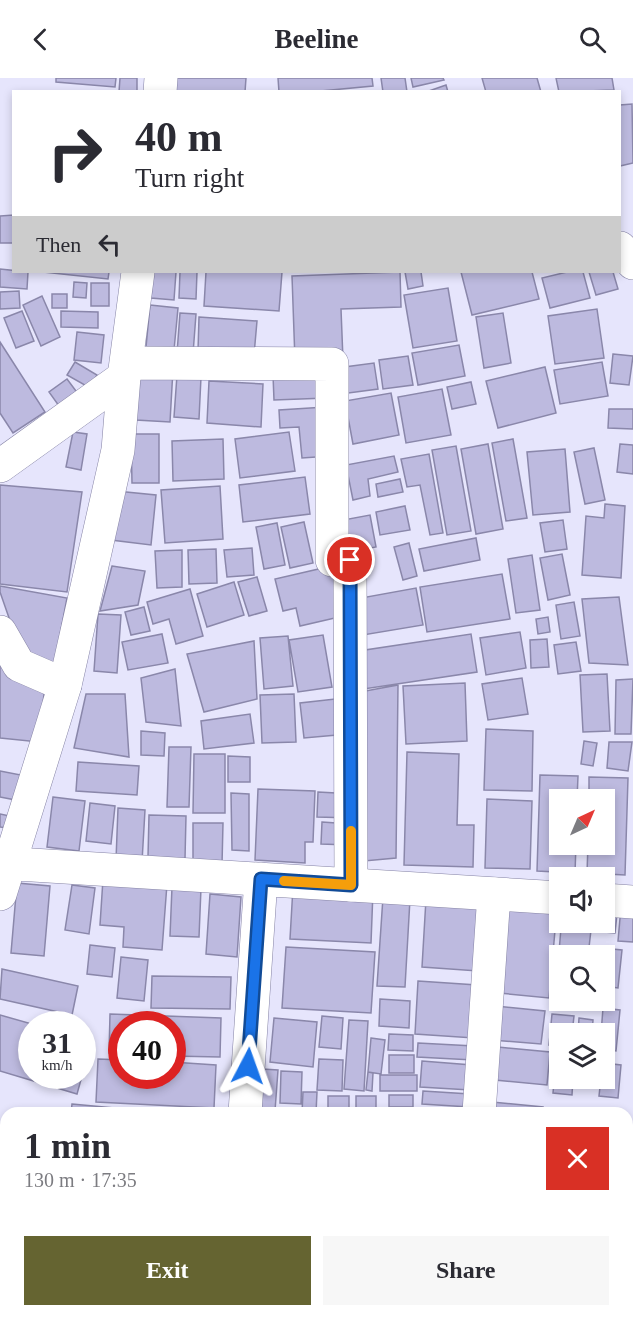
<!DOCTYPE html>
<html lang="en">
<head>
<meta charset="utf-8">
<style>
  body { margin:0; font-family:"Times New Roman",serif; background:#f7f7f7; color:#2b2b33; height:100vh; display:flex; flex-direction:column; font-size:22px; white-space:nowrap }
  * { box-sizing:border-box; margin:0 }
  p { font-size:20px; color:#7c7c81 }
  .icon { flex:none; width:33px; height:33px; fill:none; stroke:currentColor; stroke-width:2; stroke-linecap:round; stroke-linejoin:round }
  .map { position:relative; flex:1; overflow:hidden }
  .details { position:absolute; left:0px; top:1029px; width:633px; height:210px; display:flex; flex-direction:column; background:#fff; border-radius:18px 18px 0 0; box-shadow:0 3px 9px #0003 }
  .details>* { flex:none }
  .hud { position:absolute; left:12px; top:12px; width:609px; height:183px; border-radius:0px; box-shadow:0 3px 9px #0003; background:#fff; color:#2b2b33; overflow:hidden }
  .needle { width:39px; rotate:44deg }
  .controls { position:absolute; left:549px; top:711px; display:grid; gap:12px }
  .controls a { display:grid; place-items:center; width:66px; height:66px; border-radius:0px; background:#fff; box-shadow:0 3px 9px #0003; font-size:30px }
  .speed { position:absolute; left:18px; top:933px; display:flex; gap:12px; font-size:30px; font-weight:700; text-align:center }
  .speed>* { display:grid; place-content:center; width:78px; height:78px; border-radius:50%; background:#fff; box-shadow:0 3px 9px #0003; line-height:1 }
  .speed small { font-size:15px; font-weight:400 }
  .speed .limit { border:9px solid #d22; background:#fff; color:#111 }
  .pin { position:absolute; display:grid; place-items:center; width:51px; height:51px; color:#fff; margin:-26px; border:3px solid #fff; border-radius:50%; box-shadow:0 2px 6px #0007 }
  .me { position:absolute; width:66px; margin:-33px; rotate:4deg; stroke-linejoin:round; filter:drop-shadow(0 0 4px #0008) }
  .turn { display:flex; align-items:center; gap:21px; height:126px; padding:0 24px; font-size:27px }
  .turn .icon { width:78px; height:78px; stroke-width:2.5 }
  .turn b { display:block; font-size:42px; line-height:51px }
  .then { display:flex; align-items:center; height:57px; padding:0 24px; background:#0003; gap:12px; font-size:22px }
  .round { display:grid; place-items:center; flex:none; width:63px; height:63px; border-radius:0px; background:#f7f7f7 }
  .headline { display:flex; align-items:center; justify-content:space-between; height:102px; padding:0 24px }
  h1 { font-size:36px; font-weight:700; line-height:45px }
  .primary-button { display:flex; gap:12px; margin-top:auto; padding:12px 24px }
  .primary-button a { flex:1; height:69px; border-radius:0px; background:#656431; color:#fff; font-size:24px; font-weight:700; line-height:69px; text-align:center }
  .primary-button a+a { background:#f7f7f7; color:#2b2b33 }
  header { display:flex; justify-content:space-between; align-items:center; height:78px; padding:0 24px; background:#fff; font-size:27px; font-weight:700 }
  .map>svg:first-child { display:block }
  .building { fill:#bdbadf; stroke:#8a87aa; stroke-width:1.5 }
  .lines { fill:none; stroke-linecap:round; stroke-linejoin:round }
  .street-casing { stroke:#8583a5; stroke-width:34 }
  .secondary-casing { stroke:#8583a5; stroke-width:34 }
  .street { stroke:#fff; stroke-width:33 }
  .secondary { stroke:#fff; stroke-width:33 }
  .route-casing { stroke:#114b97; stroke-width:15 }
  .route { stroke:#1a73e8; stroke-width:10 }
  .slow { stroke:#f59e0b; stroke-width:10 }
</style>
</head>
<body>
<header><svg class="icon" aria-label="back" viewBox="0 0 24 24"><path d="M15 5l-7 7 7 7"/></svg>Beeline<svg class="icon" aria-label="search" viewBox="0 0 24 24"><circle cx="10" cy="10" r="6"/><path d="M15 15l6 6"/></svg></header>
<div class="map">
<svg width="633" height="1239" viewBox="0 0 633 1239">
  <rect width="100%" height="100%" fill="#e6e5fc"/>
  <!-- building -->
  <path class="building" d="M56 0H116L115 9 56 4Z
    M120 0H137V14H119Z
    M171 0H246L245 14H170Z
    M278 0H372L373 8 310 14H279Z
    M381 0H405L407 14H383Z
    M411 0H443L444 2 413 9Z
    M482 0H537L541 14H486Z
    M556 0H612L614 12 559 14Z
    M446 7 448 14H426Z
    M632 26 633 85 620 88V27Z
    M14 137V165H0V138Z
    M0 191 28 194 27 211 0 209Z
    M43 194H109L108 201Z
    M153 194H176L174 222 151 220Z
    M180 194H197L196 221 179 220Z
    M206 194H282L279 233 204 228Z
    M400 194 401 229 341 231 343 282 295 283 292 198Z
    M405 194H421L423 208 408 211Z
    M461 194H532L539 221 472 237Z
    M567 194H583L590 220 550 230 542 200Z
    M589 194H613L618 211 596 217Z
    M74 204 87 205 86 220 73 219Z
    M91 205H109V228H91Z
    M448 210 457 263 413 270 404 217Z
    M19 213 20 230 0 231V214Z
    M52 216H67V230H52Z
    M42 218 60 259 41 268 23 227Z
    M150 227 178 230 174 272 146 269Z
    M597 231 604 280 555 286 548 238Z
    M22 233 34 263 16 270 4 240Z
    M61 233 98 234V250L61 249Z
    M180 235 196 236 193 276 177 275Z
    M503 235 511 285 484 290 476 239Z
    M199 239 257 243 254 277 198 273Z
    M77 254 104 257 101 285 74 282Z
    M0 264 45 334 13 355 0 335Z
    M459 267 465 298 418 307 412 275Z
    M613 276 633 278 629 307 610 305Z
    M408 278 413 307 383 311 379 282Z
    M75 284 97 297 90 310 67 297Z
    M602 284 608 318 560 326 554 292Z
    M374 285 378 311 341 316 337 290Z
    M140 289 173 291 170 344 136 342Z
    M545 289 556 335 498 350 486 303Z
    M326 296 327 320 274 322 273 297Z
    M177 297 201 299 199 341 174 339Z
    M67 301 82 321 64 335 49 314Z
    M209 303 263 306 261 349 207 345Z
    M471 304 476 326 452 331 447 309Z
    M442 311 451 357 406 365 398 319Z
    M391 315 399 357 353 366 345 323Z
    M341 328 345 377 302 380 299 349 280 350 279 332Z
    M609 331H633V351L608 350Z
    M73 354 87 356 81 392 66 389Z
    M289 354 295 393 240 400 235 361Z
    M131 356H159V405H132Z
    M223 361 224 401 173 403 172 363Z
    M513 361 527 440 506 443 492 365Z
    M488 366 503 451 476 456 461 371Z
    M620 366 633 367V396L617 394Z
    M456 368 471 453 447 457 432 372Z
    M594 370 605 422 585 426 574 374Z
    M565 371 570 434 533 437 527 374Z
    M429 376 443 455 430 457 420 407 407 409 401 381Z
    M394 378 398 394 368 401 370 418 353 422 346 387Z
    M305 399 310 436 243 444 239 407Z
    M400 401 403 414 378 419 376 406Z
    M0 407 82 414 67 514 0 506Z
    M220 408 223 461 165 465 161 412Z
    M116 413 156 417 151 467 111 462Z
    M605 426 625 428 621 500 582 497 586 438 604 440Z
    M405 428 410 452 380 457 376 434Z
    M370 437 376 469 333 477 327 445Z
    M563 442 567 471 545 474 540 445Z
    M304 444 313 485 290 490 281 449Z
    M277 445 285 487 264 491 256 449Z
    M476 460 480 482 424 493 419 471Z
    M409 465 417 498 403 502 394 469Z
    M252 470 254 497 227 499 224 472Z
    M216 471 217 505 189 506 188 472Z
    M182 472V509L157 510 155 473Z
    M562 476 570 517 548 522 540 480Z
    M532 477 540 532 516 535 508 481Z
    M336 487 348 537 300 548 296 530 283 533 275 501Z
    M112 488 145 493 138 527 100 533Z
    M502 496 510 541 427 554 420 509Z
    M257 499 267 533 249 538 238 504Z
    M234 504 244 537 207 549 197 516Z
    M0 508 67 520 54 590 42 588 15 557 0 514Z
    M416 510 423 547 357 558 350 522Z
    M190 511 203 558 176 566 169 541 153 546 147 524Z
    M619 519 628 587 589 585 582 521Z
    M574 524 580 558 561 561 556 527Z
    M144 529 150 553 131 557 125 534Z
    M98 536 121 537 117 595 94 593Z
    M548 539 550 554 538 556 536 541Z
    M520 554 526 590 486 597 480 560Z
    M162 556 168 585 128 592 122 564Z
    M471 556 477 594 357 612 352 574Z
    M323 557 332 609 298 614 289 562Z
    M288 558 293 608 264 611 260 560Z
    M547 561 549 589 531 590 530 562Z
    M254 563 257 621 204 634 187 576Z
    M576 564 581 593 558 596 554 567Z
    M0 570 44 616 39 664 0 660Z
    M175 591 181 648 146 644 141 600Z
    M607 596 610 653 583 654 580 597Z
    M522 600 528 636 488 642 482 606Z
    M633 601 631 656H615L616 602Z
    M465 605 467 663 406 666 403 608Z
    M398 607 396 780 364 783 349 616Z
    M86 616H125L129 679 74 670Z
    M294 616 296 664 262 665 260 617Z
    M344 620 348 656 304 660 300 625Z
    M250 636 254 665 204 671 201 643Z
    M486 651 533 653 532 713 484 712Z
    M141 653 165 655 164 678 141 677Z
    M584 663 597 665 593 688 581 686Z
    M609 664H632L628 693 607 690Z
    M169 669H191L189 729H167Z
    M407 674 459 676 457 747H474L473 789 404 787Z
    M194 676H225V735H193Z
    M228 678 250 679V704H228Z
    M78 684 139 688 137 717 76 713Z
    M0 693 26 698 21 723 0 719Z
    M540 697 578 698 577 722H560V766H576L575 795 537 793Z
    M589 699 628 700 625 797 587 795 588 766H604V722H589Z
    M258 711 315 713 313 764H305V785L255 782Z
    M318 714 354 716 353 740 317 739Z
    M231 715 249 716V773L232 772Z
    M53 719 85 723 79 773 47 769Z
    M487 721 532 723 530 791 485 790Z
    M90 725 115 728 111 766 86 763Z
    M118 730 145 732 142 784 116 782Z
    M0 736 10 738 8 750 0 749Z
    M149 737 186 738 185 781 148 779Z
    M322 744 350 746 349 767 321 766Z
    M193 745H223L222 787H193Z
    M103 801 167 806 162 872 123 869 124 849 100 847Z
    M17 805 50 808 44 878 11 875Z
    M72 807 95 810 89 856 65 852Z
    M172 809 201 810 199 859 170 858Z
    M293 809 373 813 371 865 290 861Z
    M210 816 241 819 237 879 206 876Z
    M383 819 410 821 405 909 377 908Z
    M426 821 482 825 478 893 422 889Z
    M507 825 557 830 549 920 499 915Z
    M621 829 633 830V864L618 863Z
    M604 835 617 836 615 855 593 853 594 844H604Z
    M561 850 591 852 588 878H560V922H555Z
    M90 867 115 870 112 899 87 896Z
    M286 869 375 874 371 935 282 930Z
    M591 869 622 872 618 910 604 908V878H590Z
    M121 879 148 882 144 923 117 920Z
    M2 891 78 908 72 937 0 921Z
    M152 898 231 899 230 931 151 930Z
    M418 903 477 907 474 960 415 956Z
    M380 921 410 923 409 950 379 948Z
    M496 928 545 933 541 966 492 962Z
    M603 930 620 932 616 973 604 971V956H601Z
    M110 936 221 940 220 979 172 978V946H122V975H109Z
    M552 936 574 938 572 956H560V968L549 967Z
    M0 937 32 946V998H82L77 1016 0 993Z
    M322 938 343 940 341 971 319 969Z
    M274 940 317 944 313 989 270 984Z
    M579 940 593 942 592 956H578Z
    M349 942 368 943 364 1013 344 1011Z
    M389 956 413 957V973L388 972Z
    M371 960 385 962 381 996 368 994Z
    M82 961 92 964 82 996Z
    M418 965 474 968 473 982 417 979Z
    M498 969 550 974 547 1007 495 1002Z
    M389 977H414V995H389Z
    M98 981 122 982V998H172V984L216 987 214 1030 96 1024Z
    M319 981 343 982 342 1013 317 1012Z
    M556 982 560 983V1000H573L572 1017 553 1015Z
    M422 983 472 987 470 1012 420 1009Z
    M604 985 621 987 618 1020 599 1018 601 1000H604Z
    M262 991 278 992 275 1033 258 1031Z
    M281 993 302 994 301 1026 280 1025Z
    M368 994 373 995 372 1013 366 1012Z
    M380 997H417V1013H380Z
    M423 1013 470 1016 469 1029 422 1026Z
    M303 1014H317L316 1035H302Z
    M389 1017H413V1029H389Z
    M328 1018H349V1034H328Z
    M356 1018H376V1035H356Z
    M492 1024 543 1029 542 1035H491Z
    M72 1026 168 1035H71Z
    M421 1031 468 1034V1035H421Z
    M0 1057 6 1058V1122L0 1120Z
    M627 1092H633V1125H627Z
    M627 1152H633V1177L627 1176Z
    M0 1165 6 1167V1189L0 1211Z
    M627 1186H633V1239H599V1233H627Z
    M0 1226 6 1227 3 1239H0Z
    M65 1233H99L98 1239H64Z
    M106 1233H142L141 1239H105Z
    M160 1233H207L206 1239H159Z
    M276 1233H354V1239H333Z
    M373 1233H459L458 1239H372Z
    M485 1233H556L555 1239H485Z
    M587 1234V1239H568V1235Z"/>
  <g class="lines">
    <!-- street casing -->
    <g class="street-casing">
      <path id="street" d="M620 170 633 185
        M127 285 332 286V482H350L351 807
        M0 388 124 299
        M0 554 19 587 65 607
        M479 1035 494 816
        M465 1239V1233"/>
    </g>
    <!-- secondary casing -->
    <g class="secondary-casing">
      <path id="secondary" d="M160 14 161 0
        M0 785 560 820
        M0 816 65 607 118 372 124 299 138 194
        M604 822 633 824
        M245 1035 261 801
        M231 1239V1233"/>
    </g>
    <!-- street -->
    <use href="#street" class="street"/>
    <!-- secondary -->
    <use href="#secondary" class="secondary"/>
  </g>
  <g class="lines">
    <!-- route casing -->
    <g class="route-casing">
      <path id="route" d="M248 988 261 801 351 807 350 482"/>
    </g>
    <!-- route -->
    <use href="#route" class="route"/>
    <!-- slow -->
    <path class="slow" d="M284 803 351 807V753"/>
  </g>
</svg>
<div class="controls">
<a><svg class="needle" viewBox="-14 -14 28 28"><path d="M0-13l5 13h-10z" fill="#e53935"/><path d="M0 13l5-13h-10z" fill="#7c7c81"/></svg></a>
<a><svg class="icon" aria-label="sound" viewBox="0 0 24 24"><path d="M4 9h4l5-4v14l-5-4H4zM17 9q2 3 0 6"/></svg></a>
<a><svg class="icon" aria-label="search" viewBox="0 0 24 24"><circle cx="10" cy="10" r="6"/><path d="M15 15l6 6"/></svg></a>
<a><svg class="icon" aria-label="layers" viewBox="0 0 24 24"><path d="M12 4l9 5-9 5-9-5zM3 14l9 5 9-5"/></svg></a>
</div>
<div class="speed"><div>31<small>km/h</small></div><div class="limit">40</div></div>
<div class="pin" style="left:350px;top:482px;background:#d93025"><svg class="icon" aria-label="arrive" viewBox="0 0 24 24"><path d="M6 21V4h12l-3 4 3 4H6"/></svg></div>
<svg class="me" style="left:248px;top:988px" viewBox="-20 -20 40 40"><path d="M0-17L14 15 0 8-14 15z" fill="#1a73e8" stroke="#fff" stroke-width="4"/></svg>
<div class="hud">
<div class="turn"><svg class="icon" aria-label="right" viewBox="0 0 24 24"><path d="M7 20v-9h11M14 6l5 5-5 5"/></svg><div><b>40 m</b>Turn right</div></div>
<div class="then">Then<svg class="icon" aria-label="left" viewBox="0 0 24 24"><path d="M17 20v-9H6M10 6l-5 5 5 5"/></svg></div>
</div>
<section class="details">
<div class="headline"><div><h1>1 min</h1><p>130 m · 17:35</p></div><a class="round" style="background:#d93025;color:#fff"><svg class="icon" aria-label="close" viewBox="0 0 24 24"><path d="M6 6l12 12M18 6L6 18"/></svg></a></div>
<div class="primary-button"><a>Exit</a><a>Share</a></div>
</section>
</div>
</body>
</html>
